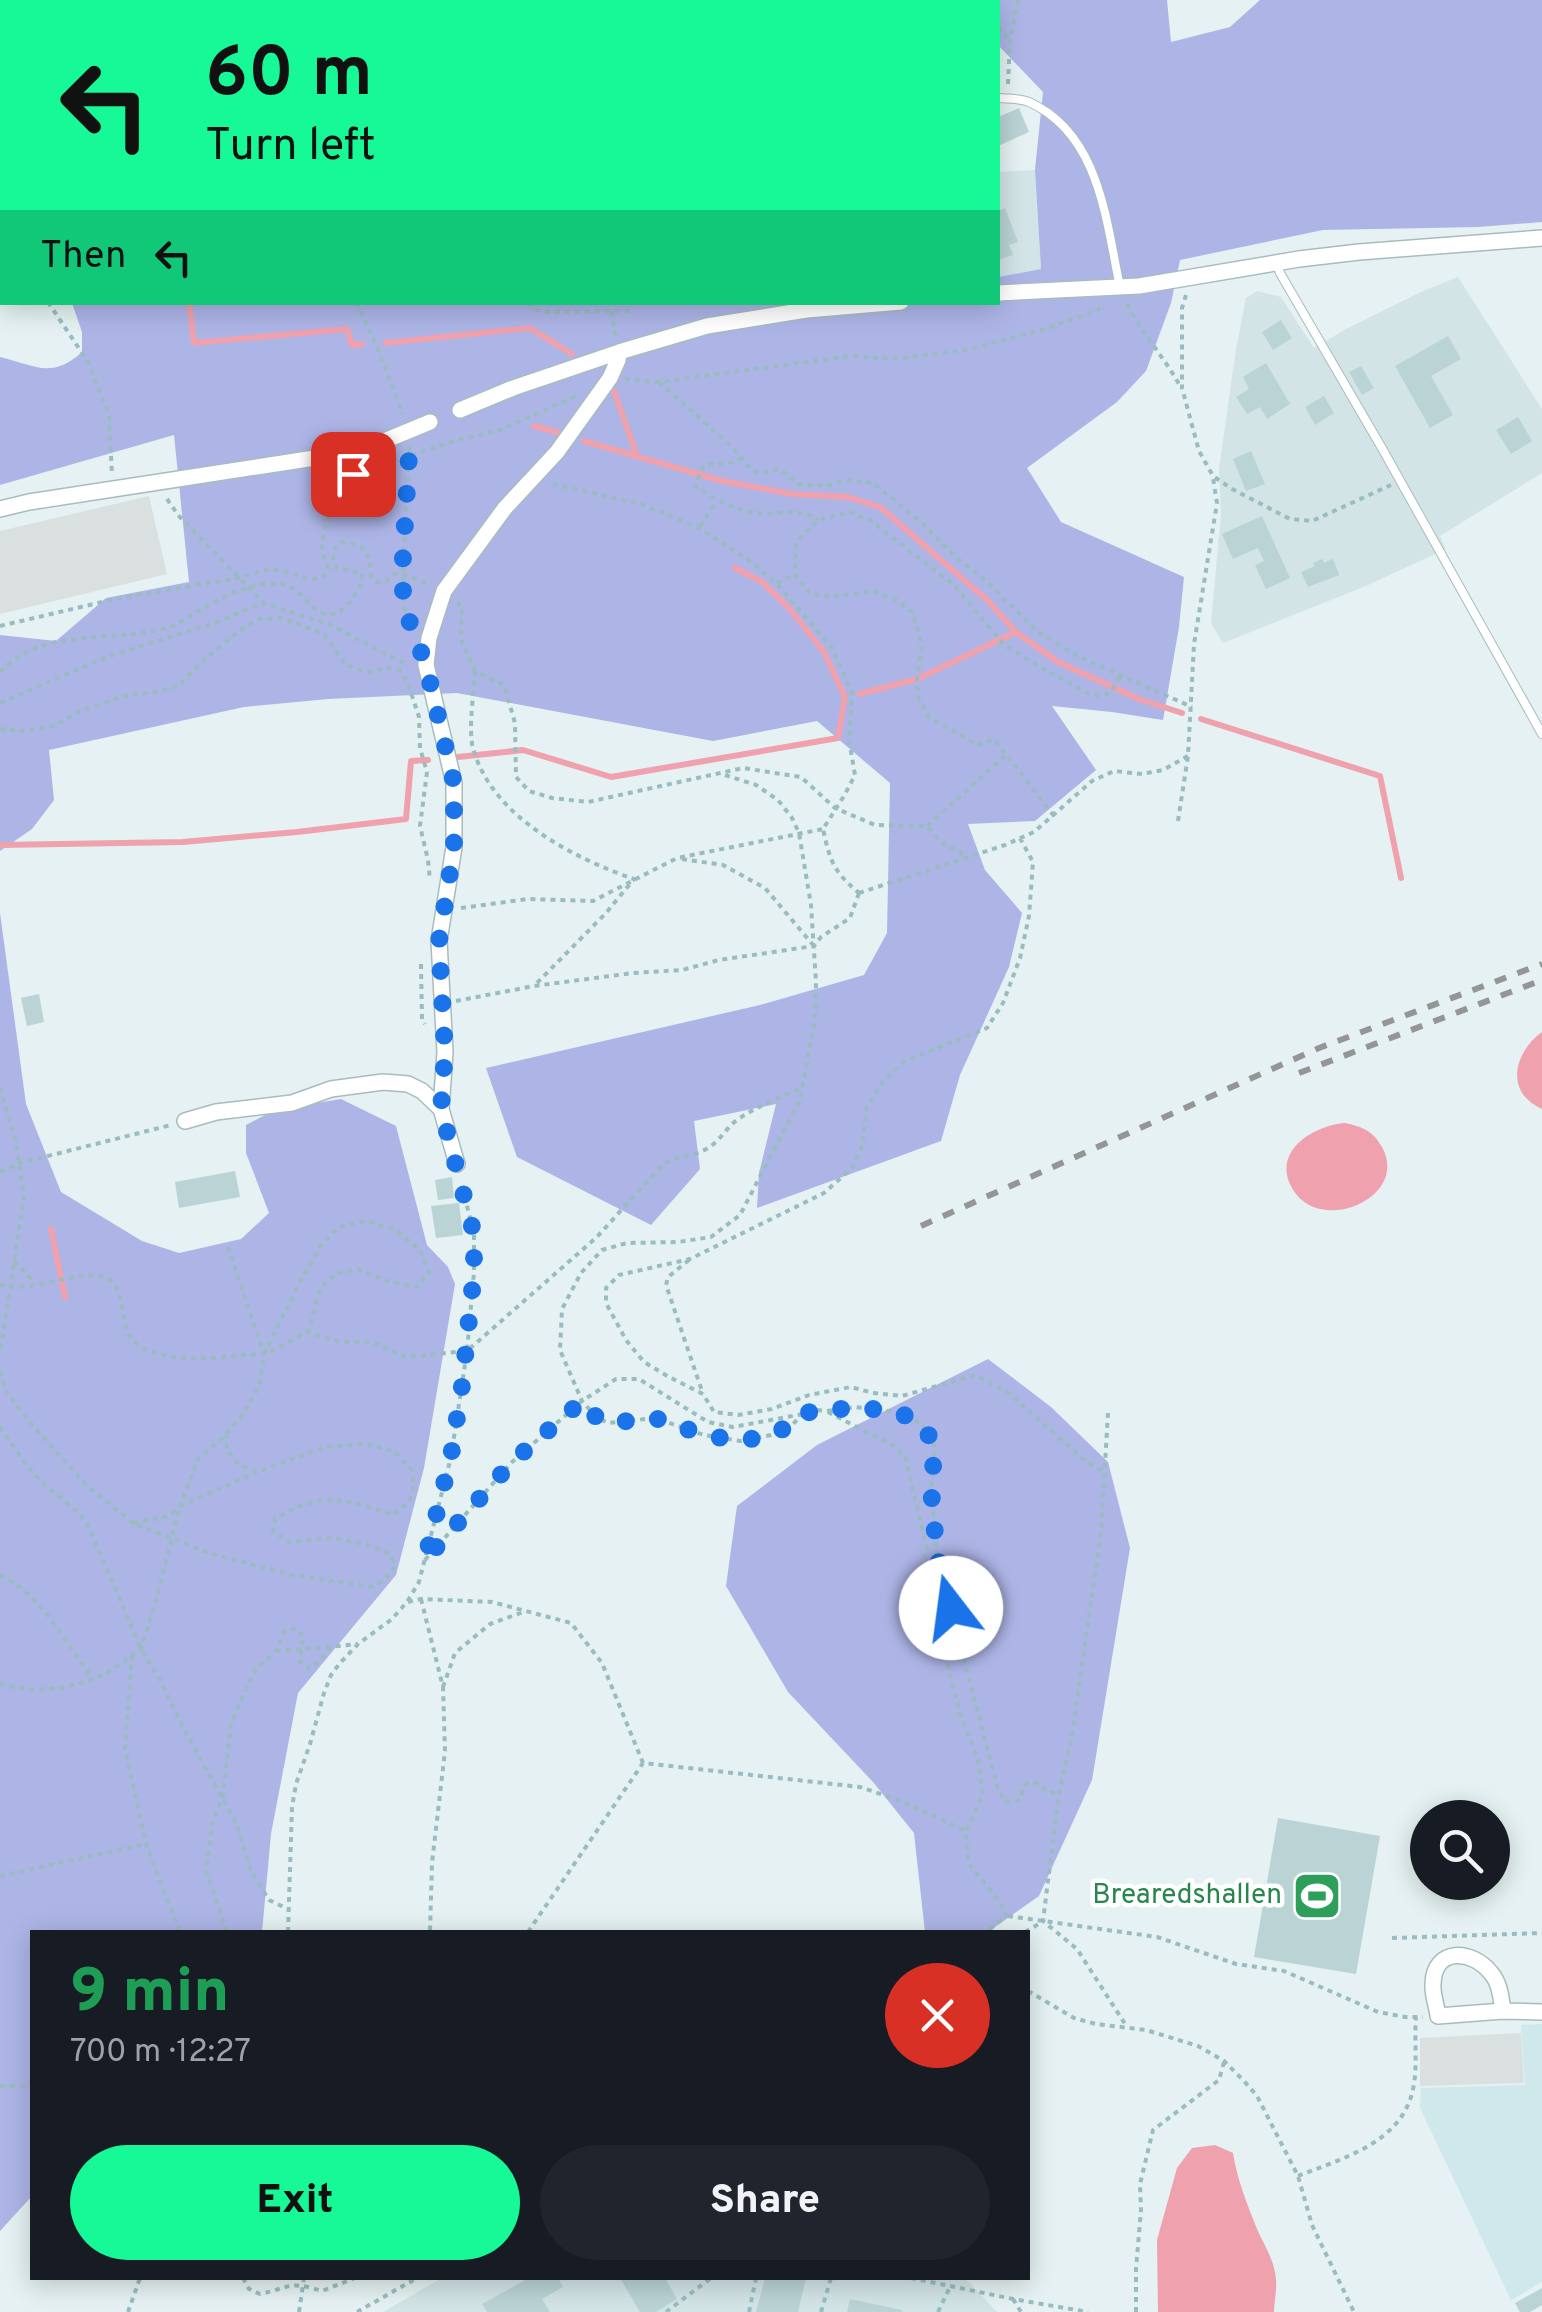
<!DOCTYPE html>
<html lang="en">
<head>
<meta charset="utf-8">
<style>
  body { margin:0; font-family:Overpass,sans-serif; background:#20242c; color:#f1f3f6; height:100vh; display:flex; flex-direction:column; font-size:38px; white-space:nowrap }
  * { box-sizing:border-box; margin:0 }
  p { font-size:32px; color:#9ea1a6 }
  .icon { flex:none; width:55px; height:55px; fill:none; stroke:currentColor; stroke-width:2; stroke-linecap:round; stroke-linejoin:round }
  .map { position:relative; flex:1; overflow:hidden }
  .sheet { position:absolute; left:30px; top:1930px; width:1000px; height:350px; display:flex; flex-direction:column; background:#171b24; border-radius:0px; box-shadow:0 5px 25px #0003 }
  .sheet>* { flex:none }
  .top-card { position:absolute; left:0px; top:0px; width:1000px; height:305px; box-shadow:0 5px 25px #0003; background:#16f996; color:#111; overflow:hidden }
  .buttons { position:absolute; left:1410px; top:1800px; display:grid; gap:20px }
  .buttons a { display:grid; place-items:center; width:100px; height:100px; border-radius:50%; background:#171b24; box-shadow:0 5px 25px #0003; font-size:50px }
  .pin { position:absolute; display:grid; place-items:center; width:85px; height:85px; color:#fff; margin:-42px; border-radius:20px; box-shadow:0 5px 15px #0006 }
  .me { position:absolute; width:110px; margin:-55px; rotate:345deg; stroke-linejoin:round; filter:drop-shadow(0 0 8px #0008) }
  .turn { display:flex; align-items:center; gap:35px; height:210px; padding:0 40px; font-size:45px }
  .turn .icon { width:130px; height:130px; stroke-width:2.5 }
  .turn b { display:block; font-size:70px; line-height:85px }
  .then { display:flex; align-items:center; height:95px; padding:0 40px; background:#0003; gap:20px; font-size:38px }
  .round { display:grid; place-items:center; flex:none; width:105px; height:105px; border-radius:52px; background:#20242c }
  .overview { display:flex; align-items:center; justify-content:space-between; height:170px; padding:0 40px }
  h1 { font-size:60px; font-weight:800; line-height:75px; color:#1e9e55 }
  .action { display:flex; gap:20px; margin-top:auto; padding:20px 40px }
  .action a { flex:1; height:115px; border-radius:60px; background:#16f996; color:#111; font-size:40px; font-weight:800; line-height:115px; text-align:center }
  .action a+a { background:#20242c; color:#f1f3f6 }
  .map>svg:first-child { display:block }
  .residential { fill:#d3e4e6 }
  .education { fill:#cfe8ec }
  .green { fill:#adb5e7 }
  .parking { fill:#dae0e0 }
  .water { fill:#efa1ae }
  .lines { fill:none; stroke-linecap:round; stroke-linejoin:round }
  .stream { stroke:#efa1ae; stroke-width:6 }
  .building { fill:#bad3d4 }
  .lane-casing { stroke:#a8bcbe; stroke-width:10 }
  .street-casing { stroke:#a8bcbe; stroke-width:18 }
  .path { stroke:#99bdbf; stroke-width:4; stroke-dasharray:5 5; stroke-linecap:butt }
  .lane { stroke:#fff; stroke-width:8 }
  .street { stroke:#fff; stroke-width:15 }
  .rail { stroke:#959595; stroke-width:6; stroke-dasharray:12 12; stroke-linecap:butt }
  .route { stroke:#1a73e8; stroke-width:18; stroke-dasharray:0 32.4 }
  .labels { text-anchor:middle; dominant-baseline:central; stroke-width:9; stroke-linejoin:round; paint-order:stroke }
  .leisure-label { font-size:28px; fill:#27864d; stroke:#fff; text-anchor:end }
</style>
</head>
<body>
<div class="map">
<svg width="1542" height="2312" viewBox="0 0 1542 2312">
  <rect width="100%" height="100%" fill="#e5f1f2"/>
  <!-- residential -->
  <path class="residential" d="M1035 170 1041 269 998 277V172Z
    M1458 277 1542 409V473L1440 536 1446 549 1366 586 1223 643 1211 623 1221 514 1219 469 1236 349 1246 298 1257 291 1281 297 1314 348 1346 329 1421 292Z
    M442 2278H965L997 2312H383Z"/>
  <!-- education -->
  <path class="education" d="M1542 2024V2282L1511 2300 1420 2108 1421 2088 1525 2085 1521 2025Z"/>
  <!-- green -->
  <path class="green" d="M0 0H878L879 2H2V206L0 204Z
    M943 0H1167L1171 42 1230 27 1260 0H1542V222L1478 227 1323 230 1180 260 1171 303 1146 371 1117 402 1027 468 1061 522 1184 577 1179 627 1163 720 1112 712 1052 706 1096 770 1035 821 968 824 985 870 1022 913 1009 967 960 1075 941 1141 757 1208 759 1173 776 1104 694 1121 700 1169 651 1225 517 1157 486 1068 760 1005 864 975 887 933 890 783 817 721 713 741 457 693 328 699 244 707 49 750 54 800 32 829 0 851V635L56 641 106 598 189 582 174 435 0 485V357C34 365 51 380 82 352V332L72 303 998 302V277L1041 269 1035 170 1043 92 998 45V2H946Z
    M0 913 26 1104 61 1192 142 1241 179 1253 241 1239 269 1213 246 1153V1125L275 1110 341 1099 396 1126 427 1245 448 1267 455 1284 424 1468 396 1575 298 1693 271 1834 262 1932H32V2196L0 2231Z
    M988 1359 1051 1407 1108 1462 1130 1548 1092 1780 1039 1896 988 1932H925L914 1833 873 1782 788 1692 726 1586 737 1506 817 1445Z"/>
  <!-- parking -->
  <path class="parking" d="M149 496 167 574 0 614V531Z
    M1521 2033 1524 2083 1420 2086V2038Z"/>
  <!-- water -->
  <path class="water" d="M1542 1032V1109C1505 1093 1513 1053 1542 1032Z
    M1345 1123C1363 1127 1373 1131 1382 1147 1409 1196 1326 1233 1296 1194 1267 1155 1310 1126 1345 1123Z
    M1215 2145 1233 2153C1237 2179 1247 2204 1257 2229 1264 2245 1275 2261 1276 2280 1277 2290 1274 2302 1274 2312H1158L1157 2240 1177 2168 1192 2148Z"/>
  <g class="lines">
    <!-- stream -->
    <path class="stream" d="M189 302 194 343 347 329 352 345 362 344
      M386 343 530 328 572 354
      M614 391 637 456
      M534 426 557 432
      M584 441 722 481 792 494 848 497 880 507 987 600 1016 632 1058 662 1139 699 1182 713
      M859 694 917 679 1016 632
      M1201 719 1380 776 1401 878
      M458 757 523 750 611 777 838 738 845 697 824 652 788 607 762 582 735 568
      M0 845 183 842 297 832 406 819 411 761 428 760
      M51 1229 65 1297"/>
  </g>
  <!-- building -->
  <path class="building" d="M1019 108 1029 132 998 146V117Z
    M1005 208 1018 242 1009 245 1013 255 998 260V211Z
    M1281 320 1292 338 1273 350 1262 332Z
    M1448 336 1461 359 1431 376 1453 415 1430 428 1395 366Z
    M1266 363 1290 404 1267 419 1260 407 1247 414 1236 397 1249 389 1243 377Z
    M1361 366 1374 388 1362 395 1349 372Z
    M1324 396 1334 413 1315 425 1305 407Z
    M1518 417 1532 441 1511 454 1496 430Z
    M1251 451 1265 484 1246 491 1233 459Z
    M1262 516 1290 578 1266 589 1255 565 1264 561 1258 548 1233 559 1222 534Z
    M1322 559 1324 563 1333 559 1339 575 1308 587 1301 572 1315 566 1313 563Z
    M39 994 44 1022 27 1026 21 998Z
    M235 1171 240 1197 179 1208 175 1182Z
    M452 1177 454 1198 438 1200 435 1180Z
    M459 1203 463 1235 436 1238 431 1206Z
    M1278 1818 1380 1836 1356 1974 1254 1957Z
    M529 2278H558L563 2287 542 2299 550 2312H487L482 2304Z
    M620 2278H665L677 2299 656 2312H640Z
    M765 2278H806L798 2312H756Z
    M1542 2288V2305L1530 2312H1520L1515 2303Z
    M850 2299 902 2310V2312H847Z"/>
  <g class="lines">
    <!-- lane casing -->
    <g class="lane-casing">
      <path id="lane" d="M581 0 584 2
        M889 0 890 2
        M613 2 619 0
        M998 98C1007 99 1020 98 1029 102 1100 134 1106 221 1120 287
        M1277 263 1280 273 1383 450 1542 734"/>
    </g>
    <!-- street casing -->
    <g class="street-casing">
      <path id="street" d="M998 293 1139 286 1299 259 1359 252 1542 238
        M460 410 513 388 619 352 707 326 806 310 901 302
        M0 509 29 502 360 451 430 422
        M441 1109 445 1052 439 941 454 847V783L426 665 429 638 444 591 505 508 557 452 610 378 618 360 619 352
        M185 1121 216 1112 292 1103 331 1089 383 1082 408 1084 422 1091 441 1109 457 1164
        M1503 2011C1501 1998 1500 1983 1491 1973 1472 1949 1434 1947 1433 1984 1432 1994 1437 2006 1438 2016L1503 2011 1542 2012"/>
    </g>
    <!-- path -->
    <path class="path" d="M156 0 158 2
      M321 0V2
      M973 0 975 2
      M998 27 1010 40
      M0 55H2
      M1008 84 1010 40 1018 0
      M0 103H2
      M0 146 2 149
      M1186 295 1182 308V388L1199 451 1213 476 1232 489 1290 519 1312 521 1391 485
      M48 302 88 362 109 415 112 475
      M356 302 377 347 403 414
      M528 302 535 309 544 312 632 311
      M1127 304C1142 333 1163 356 1179 384
      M611 311 616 336
      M625 379 659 382 850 356 894 359 967 350 1048 328 1096 311 1105 305
      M659 382 731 446 751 469 760 473 780 469 798 484 827 486 844 480 873 483 921 522 957 558 986 581 1037 631 1077 656 1192 707
      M409 447 403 574 404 607 413 631
      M742 458 730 463 704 465 695 485C714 499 737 512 762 513 782 515 800 507 818 520
      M382 462 409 456 457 440 498 431 576 396
      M553 484 641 504 699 528 750 561 777 584 832 648 852 693 849 740 855 775 844 796 823 829C830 861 833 871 859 893
      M167 499 178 515 263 602
      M700 526 717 501
      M777 583 795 574
      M457 602 462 607 461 640 475 671 504 685 515 723 516 777 529 791 552 798 588 802 743 768 801 777 835 808 875 825 927 826 940 842 967 856
      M0 626 115 599 239 578 269 569 287 572 310 580 323 576 328 568C325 560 322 552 322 544 324 521 343 479 364 469
      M475 671C474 691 468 731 473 748 491 816 573 858 634 879L606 913 534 986
      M0 672C46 623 118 646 175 625 184 621 193 614 202 609 224 596 254 581 281 584 303 586 310 617 332 614 347 612 356 592 363 581L361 573 337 568 333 558 335 548 342 542C370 545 368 552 371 576L378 582 386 581 394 574H403L428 584
      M0 703 107 657 215 623 263 603 328 624 408 665
      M0 729 25 731 55 726 78 712 124 696 154 692 178 686 205 659 240 630 259 619 281 618 323 633 346 665 367 672 387 668 399 670 407 681 419 717 420 748 427 772 420 826 428 860 430 880
      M725 775 756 785 778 800 792 818 799 833 811 905 816 982 815 1019 800 1100 740 1215 711 1237 678 1242 627 1243 602 1250 581 1273 562 1309 560 1350 582 1401 597 1418 609 1423 655 1418 704 1435 740 1441 771 1435 792 1425 803 1414
      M1054 816 994 739 978 745 929 717 918 697 917 679 922 645 912 612 895 599 873 591 836 596 811 595 795 574 796 542 818 520 850 512 871 521 954 585 1005 646 1044 669 1087 693 1102 696 1111 692 1121 675
      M1178 821 1188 756 1194 644 1217 503 1213 478
      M927 826 1007 754
      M1020 838 1033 862 1029 916 1020 958 1003 1003 987 1028 903 1062 881 1084 867 1107 862 1146 852 1168 824 1193 690 1259 619 1275 606 1288V1303L626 1340 644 1362 669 1377 703 1394 714 1412 738 1415 772 1409 809 1395 851 1387 873 1393 902 1396 975 1375 1006 1391 1087 1462 1106 1473
      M682 859 723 865 765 888 814 946
      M859 893 1005 845 1034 832 1092 781 1114 771 1142 774 1163 770 1188 756
      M461 908 528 899 593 901 677 858 823 829
      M421 964 422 1019 425 1024
      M456 1001 534 986 633 973 682 970 719 960 814 946 821 937 850 918 859 893
      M0 1088 16 1142 24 1196 0 1354
      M0 1172 20 1163 171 1125
      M228 1247 264 1354
      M689 1260 668 1277 666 1285 703 1394
      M14 1261 35 1283
      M0 1284C26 1296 79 1267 106 1278 129 1289 117 1321 132 1339 152 1364 215 1359 243 1355 251 1354 259 1355 266 1353 280 1348 294 1338 308 1332L341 1342H372L405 1357 467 1351 597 1237 663 1164C677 1156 693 1157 708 1148 720 1141 726 1128 737 1120 757 1106 781 1097 803 1087
      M0 1371 6 1392 35 1428 87 1486 133 1523 209 1553 292 1575 374 1587 391 1574 395 1565 390 1554 369 1545 333 1538 289 1542 273 1531 275 1519C323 1490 343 1499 394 1515L409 1502 414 1485 411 1469 395 1452 367 1444 325 1447 257 1472 239 1465 227 1450 226 1435
      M828 1412 894 1446 905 1456 927 1549 918 1577 917 1602 938 1627 960 1714 978 1759 983 1795 966 1831 968 1863 1000 1902 1006 1916 986 1932
      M1108 1413 1101 1532 1071 1742 1059 1793 1043 1921 1077 1949 1127 2027
      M0 1427C14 1447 27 1468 45 1485 59 1498 75 1507 87 1523L141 1649 160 1680 185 1731 237 1825 251 1871 269 1900 288 1909
      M133 1523 169 1516 180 1506 198 1459 226 1435 243 1414 259 1387 264 1354 299 1284 321 1245 339 1227 366 1221 394 1229 420 1250 429 1272 417 1287 387 1281 358 1269 335 1274 320 1289 308 1332
      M425 1560 512 1462 582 1401 616 1379H639L708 1422 733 1427 803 1414 817 1410 827 1411 855 1407 898 1412 922 1424 935 1446 931 1489 937 1556 998 1789 1005 1802 1020 1800 1023 1788 1028 1783H1037L1048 1792 1059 1793
      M0 1575C39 1592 68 1645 93 1679
      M421 1599 443 1687 445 1751 432 1863 430 1932
      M408 1602 421 1599 492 1602 571 1623 602 1663 643 1763
      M276 1651 330 1647
      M132 1655 125 1749 146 1844 180 1932
      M0 1683C24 1694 68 1689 93 1679 110 1673 127 1659 141 1649L157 1597 180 1506 257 1472
      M443 1687 455 1653 490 1624 526 1611
      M0 1876 146 1844
      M1008 1916 1157 1937 1236 1964 1284 1971 1378 2012 1405 2017H1423
      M227 1932 206 1871 212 1824 223 1796 231 1723 255 1670 276 1651 284 1632 296 1628 303 1636 300 1662 310 1669 321 1660 330 1647 358 1644
      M288 1932 292 1807 296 1784 310 1744 324 1693 331 1675 340 1663 358 1644 392 1619 407 1602 419 1582 451 1457 467 1351 474 1272V1234L461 1182
      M528 1932 643 1763 860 1787 901 1801 964 1830
      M1025 1932 1042 1922
      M1392 1938 1542 1933
      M1028 1991 1074 2018 1096 2024 1146 2030 1198 2046 1224 2061 1244 2081 1257 2096 1298 2176 1312 2225 1354 2312
      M0 2086H24L32 2083
      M1298 2176C1343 2158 1402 2143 1413 2089 1418 2066 1414 2042 1416 2018
      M243 2278 249 2289 260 2294C290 2288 288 2280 322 2291L355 2278
      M911 2278 1013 2299 1088 2312
      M1013 2299 1021 2312
      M128 2312 140 2278
      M299 2312 304 2278
      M357 2312 417 2278
      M666 2312 711 2278
      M749 2312 756 2278
      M821 2312 831 2278
      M938 2312 950 2287
      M1136 2312V2269L1141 2210 1140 2184 1153 2130 1219 2080 1224 2062"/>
    <!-- lane -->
    <use href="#lane" class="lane"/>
    <!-- street -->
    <use href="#street" class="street"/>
    <!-- rail -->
    <path class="rail" d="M1299 1073 1542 980
      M921 1226 1319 1048 1542 964"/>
  </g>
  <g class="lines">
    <!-- route -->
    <path class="route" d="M353 474 376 462 409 456 402 574 404 607 426 665 454 783V848L439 941 445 1052 441 1109 474 1234V1272L462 1386 451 1456 425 1560 512 1462 582 1401 597 1418 609 1423 655 1418 704 1435 740 1441 772 1435 792 1424 803 1414 817 1410 826 1411 855 1407 898 1412 922 1424 935 1446 931 1489 937 1556 951 1608"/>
  </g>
  <!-- icons -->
  <defs>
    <g id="stadium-square" transform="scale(2.5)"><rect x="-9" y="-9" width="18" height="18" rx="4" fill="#2e9e5b" stroke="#fff"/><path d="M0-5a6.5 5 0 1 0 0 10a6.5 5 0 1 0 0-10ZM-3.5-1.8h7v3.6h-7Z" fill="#fff"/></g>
  </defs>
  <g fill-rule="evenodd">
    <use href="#stadium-square" x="1317" y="1896"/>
  </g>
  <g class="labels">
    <!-- leisure labels -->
    <g class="leisure-label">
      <text x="1282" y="1896">Brearedshallen</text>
    </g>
  </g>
</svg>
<div class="buttons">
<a><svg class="icon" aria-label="search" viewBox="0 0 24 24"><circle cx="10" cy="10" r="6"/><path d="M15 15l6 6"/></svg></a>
</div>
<div class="pin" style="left:353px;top:474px;background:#d93025"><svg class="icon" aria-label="arrive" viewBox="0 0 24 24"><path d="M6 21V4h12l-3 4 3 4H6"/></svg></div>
<svg class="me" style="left:951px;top:1608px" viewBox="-20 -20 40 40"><circle r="19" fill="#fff"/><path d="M0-13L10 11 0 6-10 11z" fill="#1a73e8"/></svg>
<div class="top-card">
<div class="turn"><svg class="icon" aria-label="left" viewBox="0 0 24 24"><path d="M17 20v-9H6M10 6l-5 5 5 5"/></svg><div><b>60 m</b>Turn left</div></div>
<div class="then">Then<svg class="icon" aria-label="left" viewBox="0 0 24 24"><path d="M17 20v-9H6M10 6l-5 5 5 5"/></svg></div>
</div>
<section class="sheet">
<div class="overview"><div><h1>9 min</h1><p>700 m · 12:27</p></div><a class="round" style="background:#d93025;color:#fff"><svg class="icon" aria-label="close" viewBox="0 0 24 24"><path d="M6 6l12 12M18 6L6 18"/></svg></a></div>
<div class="action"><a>Exit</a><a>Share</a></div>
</section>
</div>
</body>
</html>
